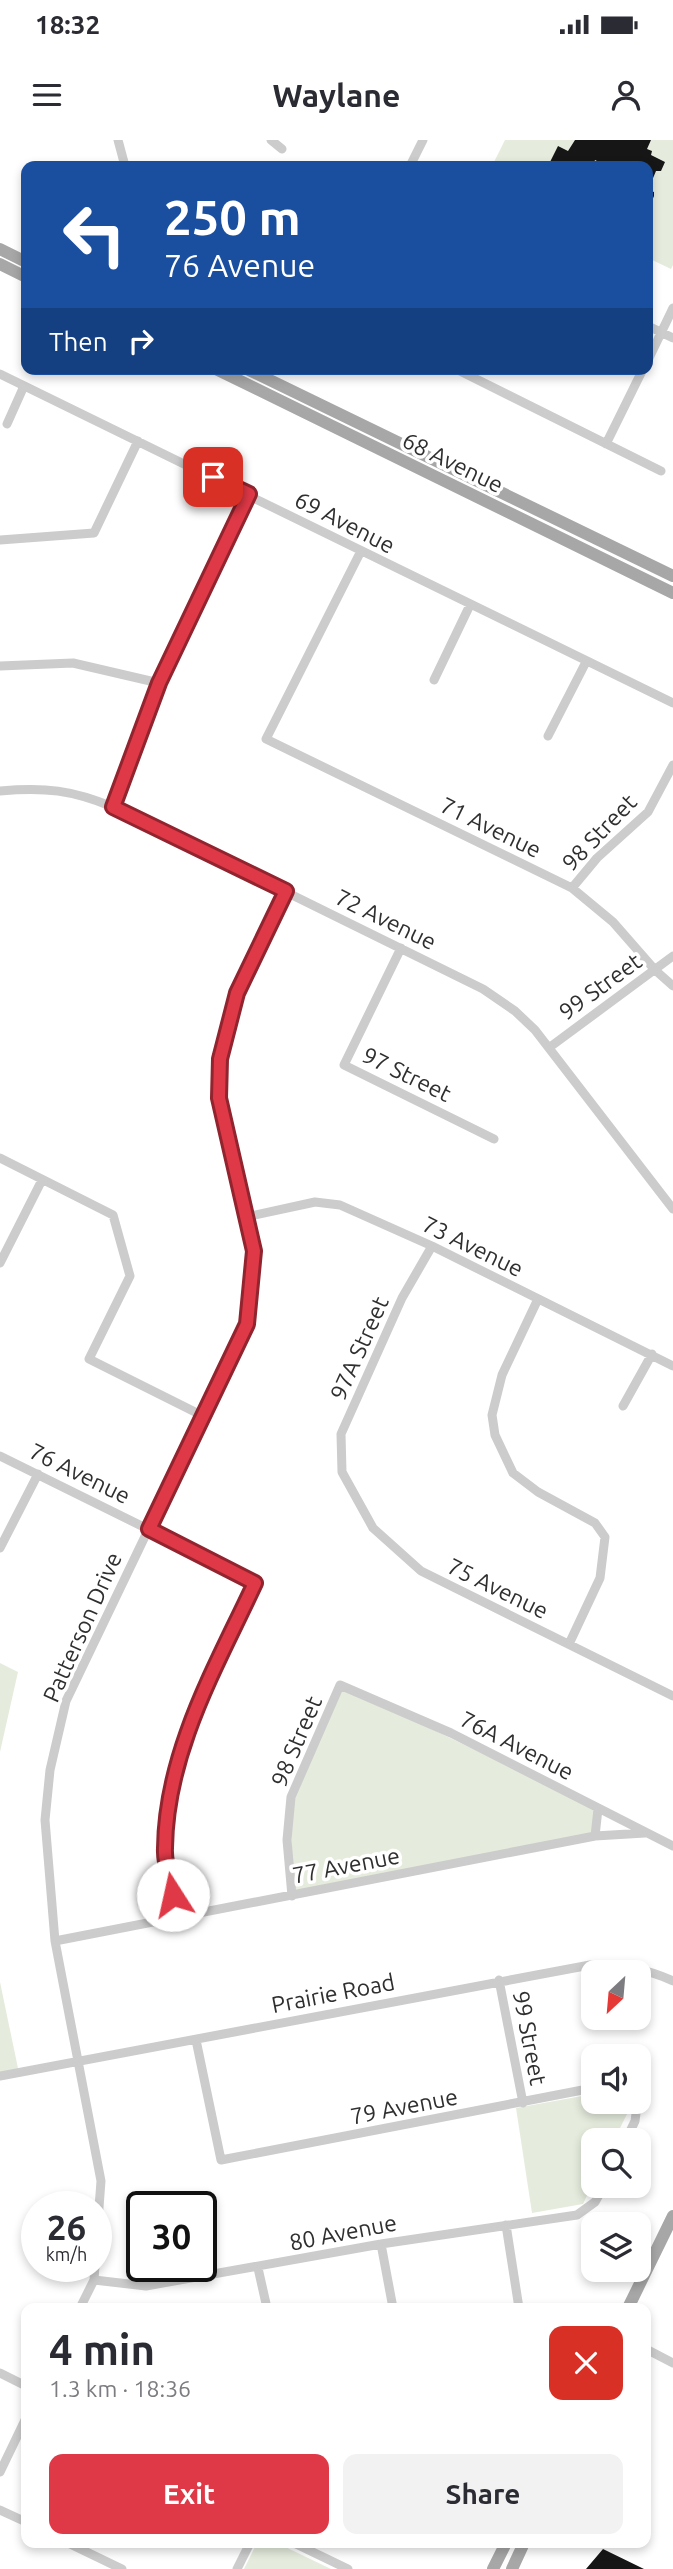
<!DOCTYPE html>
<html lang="en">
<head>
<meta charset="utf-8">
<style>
  body { margin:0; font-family:Ubuntu,sans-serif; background:#f2f2f3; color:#2b2b33; height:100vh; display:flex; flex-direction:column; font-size:26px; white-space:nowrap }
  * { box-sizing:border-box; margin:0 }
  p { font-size:23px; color:#7c7c81 }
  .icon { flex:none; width:38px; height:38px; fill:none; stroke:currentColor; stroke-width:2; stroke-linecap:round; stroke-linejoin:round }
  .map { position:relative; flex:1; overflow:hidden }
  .details { position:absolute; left:21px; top:2163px; width:630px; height:245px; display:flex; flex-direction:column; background:#fff; border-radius:14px; box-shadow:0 4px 10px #0003 }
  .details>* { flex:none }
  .hud { position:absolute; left:21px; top:21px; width:632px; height:214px; border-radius:14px; box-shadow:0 4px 10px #0003; background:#1a4fa0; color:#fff; overflow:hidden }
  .needle { width:46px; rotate:206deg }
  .buttons { position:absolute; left:581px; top:1820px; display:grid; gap:14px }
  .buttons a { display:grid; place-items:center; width:70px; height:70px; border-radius:14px; background:#fff; box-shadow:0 4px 10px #0003; font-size:35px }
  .speed { position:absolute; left:21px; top:2051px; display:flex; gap:14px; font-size:35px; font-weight:700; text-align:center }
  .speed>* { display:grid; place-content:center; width:91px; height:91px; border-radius:50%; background:#fff; box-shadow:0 4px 10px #0003; line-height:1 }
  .speed small { font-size:18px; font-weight:400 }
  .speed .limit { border:4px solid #111; border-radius:10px; background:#fff; color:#111 }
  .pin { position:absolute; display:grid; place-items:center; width:60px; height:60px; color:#fff; margin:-30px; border-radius:14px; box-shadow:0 4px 10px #0006 }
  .me { position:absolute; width:77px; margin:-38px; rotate:350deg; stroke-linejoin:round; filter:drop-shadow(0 0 5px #0008) }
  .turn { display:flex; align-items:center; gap:24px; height:147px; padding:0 28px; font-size:32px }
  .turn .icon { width:91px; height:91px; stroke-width:2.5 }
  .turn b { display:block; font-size:49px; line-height:60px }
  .then { display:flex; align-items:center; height:66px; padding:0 28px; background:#0003; gap:14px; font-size:26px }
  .round { display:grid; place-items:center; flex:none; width:74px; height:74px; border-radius:14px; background:#f2f2f3 }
  .head { display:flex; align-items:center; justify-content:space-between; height:119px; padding:0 28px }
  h1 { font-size:42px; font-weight:600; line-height:52px }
  .cta { display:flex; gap:14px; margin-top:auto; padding:14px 28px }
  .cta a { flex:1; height:80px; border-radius:14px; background:#df3846; color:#fff; font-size:28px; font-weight:600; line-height:80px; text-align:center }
  .cta a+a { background:#f2f2f3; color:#2b2b33 }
  .status { display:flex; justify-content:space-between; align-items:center; height:49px; padding:0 35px; background:#fff; direction:ltr }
  .status svg { height:19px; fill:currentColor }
  header { display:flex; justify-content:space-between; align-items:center; height:91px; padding:0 28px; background:#fff; font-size:32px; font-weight:600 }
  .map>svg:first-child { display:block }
  .green { fill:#e5ecdd }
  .building { fill:#161616 }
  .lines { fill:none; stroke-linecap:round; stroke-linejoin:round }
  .minor { stroke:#ccc; stroke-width:9 }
  .major { stroke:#a7a7a7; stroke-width:12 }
  .route-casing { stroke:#91242e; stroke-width:18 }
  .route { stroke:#df3846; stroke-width:12 }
  .labels { text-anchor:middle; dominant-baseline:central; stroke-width:7; stroke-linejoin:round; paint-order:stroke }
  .street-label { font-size:23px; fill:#2f2f2f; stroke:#fff }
</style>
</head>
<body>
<div class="status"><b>18:32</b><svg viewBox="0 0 49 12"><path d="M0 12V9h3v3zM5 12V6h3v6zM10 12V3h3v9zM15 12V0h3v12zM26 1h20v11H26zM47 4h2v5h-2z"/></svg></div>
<header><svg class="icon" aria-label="menu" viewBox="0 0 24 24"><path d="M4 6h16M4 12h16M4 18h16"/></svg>Waylane<svg class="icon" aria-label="person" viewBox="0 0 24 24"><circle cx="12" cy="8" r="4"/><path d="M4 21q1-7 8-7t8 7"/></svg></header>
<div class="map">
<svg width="673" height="2429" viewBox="0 0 673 2429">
  <rect width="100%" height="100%" fill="#fff"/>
  <!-- green -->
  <path class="green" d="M505 0H673V125L671 129 648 118V26H492Z
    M0 1523 18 1532 0 1612Z
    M340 1545 598 1669 595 1696 292 1756 291 1657Z
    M0 1842 19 1933 0 1936Z
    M593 1954V1962H624L628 1972 614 2000H593V2043L583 2064 532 2073 516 1968Z
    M257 2403H277L331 2429H244Z"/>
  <!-- building -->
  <path class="building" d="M575 0H651L647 9 652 11 651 15 665 22 661 31H656L648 50 654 52V56L648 70V26H607L595 20 593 26H548L558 6 568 11Z
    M603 2409 644 2429H586Z"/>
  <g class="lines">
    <!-- minor -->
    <path class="minor" d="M118 0 125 26
      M271 0 282 9
      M410 26 423 0
      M648 186 673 198
      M648 220 673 168
      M456 229 661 331
      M0 234 673 563
      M7 284 24 246
      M606 304 643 229
      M0 400 94 393 138 301
      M361 411 266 599 572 748 613 782 655 830 673 846
      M0 526 73 523 159 543
      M434 540 470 465
      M548 596 586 522
      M0 651C45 647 72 650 113 667L483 849 515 871 535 890 673 1069
      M113 667 159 543 249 354
      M572 748 597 718 648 672 673 625
      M401 808 344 925 494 999
      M550 907 673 816
      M0 1018 113 1075 130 1136 89 1219 203 1276
      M246 1077 315 1062 340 1065 432 1106 673 1226
      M432 1106 402 1158 341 1294 342 1332 373 1388 421 1431 673 1556
      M0 1123 42 1040
      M538 1159 502 1235 492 1275 495 1295 513 1333 538 1352 595 1383 605 1397 600 1438 569 1504
      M623 1266 652 1214
      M0 1316 255 1442C216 1526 163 1614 164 1709 165 1731 173 1756 177 1778
      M0 1408 38 1334
      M595 1696 598 1669
      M292 1756 287 1700 291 1657 340 1545 451 1593 673 1706
      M55 1801 595 1696 645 1693
      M499 1840 523 1963
      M196 1900 221 2020 593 1948
      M0 1936 590 1825C621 1825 645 1828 673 1841
      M626 2000 635 1981 637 1966 633 1962
      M506 2085 519 2168
      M381 2104 393 2168
      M96 2107 101 2041 55 1801 45 1680 50 1630 66 1561 247 1184 254 1111 219 958 220 919 237 853 286 751
      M258 2128 267 2168
      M94 2140 146 2146 381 2104 577 2075 595 2062 604 2046
      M80 2168 94 2140 95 2126
      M646 2209 673 2223
      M0 2233 26 2246
      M0 2332 26 2278
      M0 2370 26 2382
      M68 2403 122 2429
      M294 2403 348 2429
      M237 2429 250 2403"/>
    <!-- major -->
    <path class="major" d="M0 109 26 122
      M0 124 26 137
      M216 229 673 453
      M247 229 673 436
      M628 2168 673 2076
      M493 2429 506 2403
      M512 2429 524 2403"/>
  </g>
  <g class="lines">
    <!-- route casing -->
    <g class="route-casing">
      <path id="route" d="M173 1755C170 1740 164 1723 165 1708 166 1612 216 1527 255 1443L149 1389 247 1184 254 1111 219 958 220 919 237 853 286 751 113 667 159 543 249 354 213 337"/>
    </g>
    <!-- route -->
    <use href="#route" class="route"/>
  </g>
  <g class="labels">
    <!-- street labels -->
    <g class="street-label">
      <text transform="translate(453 322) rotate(26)">68 Avenue</text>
      <text transform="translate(345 382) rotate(27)">69 Avenue</text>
      <text transform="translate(491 687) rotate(26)">71 Avenue</text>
      <text transform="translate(599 692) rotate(-46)">98 Street</text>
      <text transform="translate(386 779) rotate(26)">72 Avenue</text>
      <text transform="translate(600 846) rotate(-36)">99 Street</text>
      <text transform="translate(407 934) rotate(26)">97 Street</text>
      <text transform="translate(473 1106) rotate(26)">73 Avenue</text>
      <text transform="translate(359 1208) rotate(-66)">97A Street</text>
      <text transform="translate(80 1333) rotate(26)">76 Avenue</text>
      <text transform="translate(498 1448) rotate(26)">75 Avenue</text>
      <text transform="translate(82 1487) rotate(-66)">Patterson Drive</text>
      <text transform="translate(296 1601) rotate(-67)">98 Street</text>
      <text transform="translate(517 1605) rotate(27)">76A Avenue</text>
      <text transform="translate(346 1725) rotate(-11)">77 Avenue</text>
      <text transform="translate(333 1853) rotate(-11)">Prairie Road</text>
      <text transform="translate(530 1898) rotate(79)">99 Street</text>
      <text transform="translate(404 1966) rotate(-11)">79 Avenue</text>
      <text transform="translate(343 2092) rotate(-11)">80 Avenue</text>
    </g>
  </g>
</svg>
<div class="buttons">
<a><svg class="needle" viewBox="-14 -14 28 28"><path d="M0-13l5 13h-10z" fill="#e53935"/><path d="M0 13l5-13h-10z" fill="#7c7c81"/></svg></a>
<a><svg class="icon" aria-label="sound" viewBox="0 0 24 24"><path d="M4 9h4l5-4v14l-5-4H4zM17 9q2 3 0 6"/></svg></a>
<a><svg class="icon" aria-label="search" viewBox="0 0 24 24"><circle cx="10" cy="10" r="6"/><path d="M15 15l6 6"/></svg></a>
<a><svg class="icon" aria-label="layers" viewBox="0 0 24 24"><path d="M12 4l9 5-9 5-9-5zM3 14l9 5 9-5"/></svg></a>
</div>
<div class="speed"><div>26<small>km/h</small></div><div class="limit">30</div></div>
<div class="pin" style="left:213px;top:337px;background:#d93025"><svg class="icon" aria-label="arrive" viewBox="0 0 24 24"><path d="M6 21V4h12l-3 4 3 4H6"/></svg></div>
<svg class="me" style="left:173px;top:1755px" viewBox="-20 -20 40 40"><circle r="19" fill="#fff"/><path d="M0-13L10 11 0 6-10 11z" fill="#df3846"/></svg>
<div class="hud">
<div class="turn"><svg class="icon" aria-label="left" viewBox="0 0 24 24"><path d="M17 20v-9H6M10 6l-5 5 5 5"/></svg><div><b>250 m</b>76 Avenue</div></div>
<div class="then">Then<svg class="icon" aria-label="right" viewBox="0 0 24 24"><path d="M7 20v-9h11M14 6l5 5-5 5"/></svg></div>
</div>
<section class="details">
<div class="head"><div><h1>4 min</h1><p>1.3 km · 18:36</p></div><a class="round" style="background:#d93025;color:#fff"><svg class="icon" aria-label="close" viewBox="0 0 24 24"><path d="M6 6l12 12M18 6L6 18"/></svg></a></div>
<div class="cta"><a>Exit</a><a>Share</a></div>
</section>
</div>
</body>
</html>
